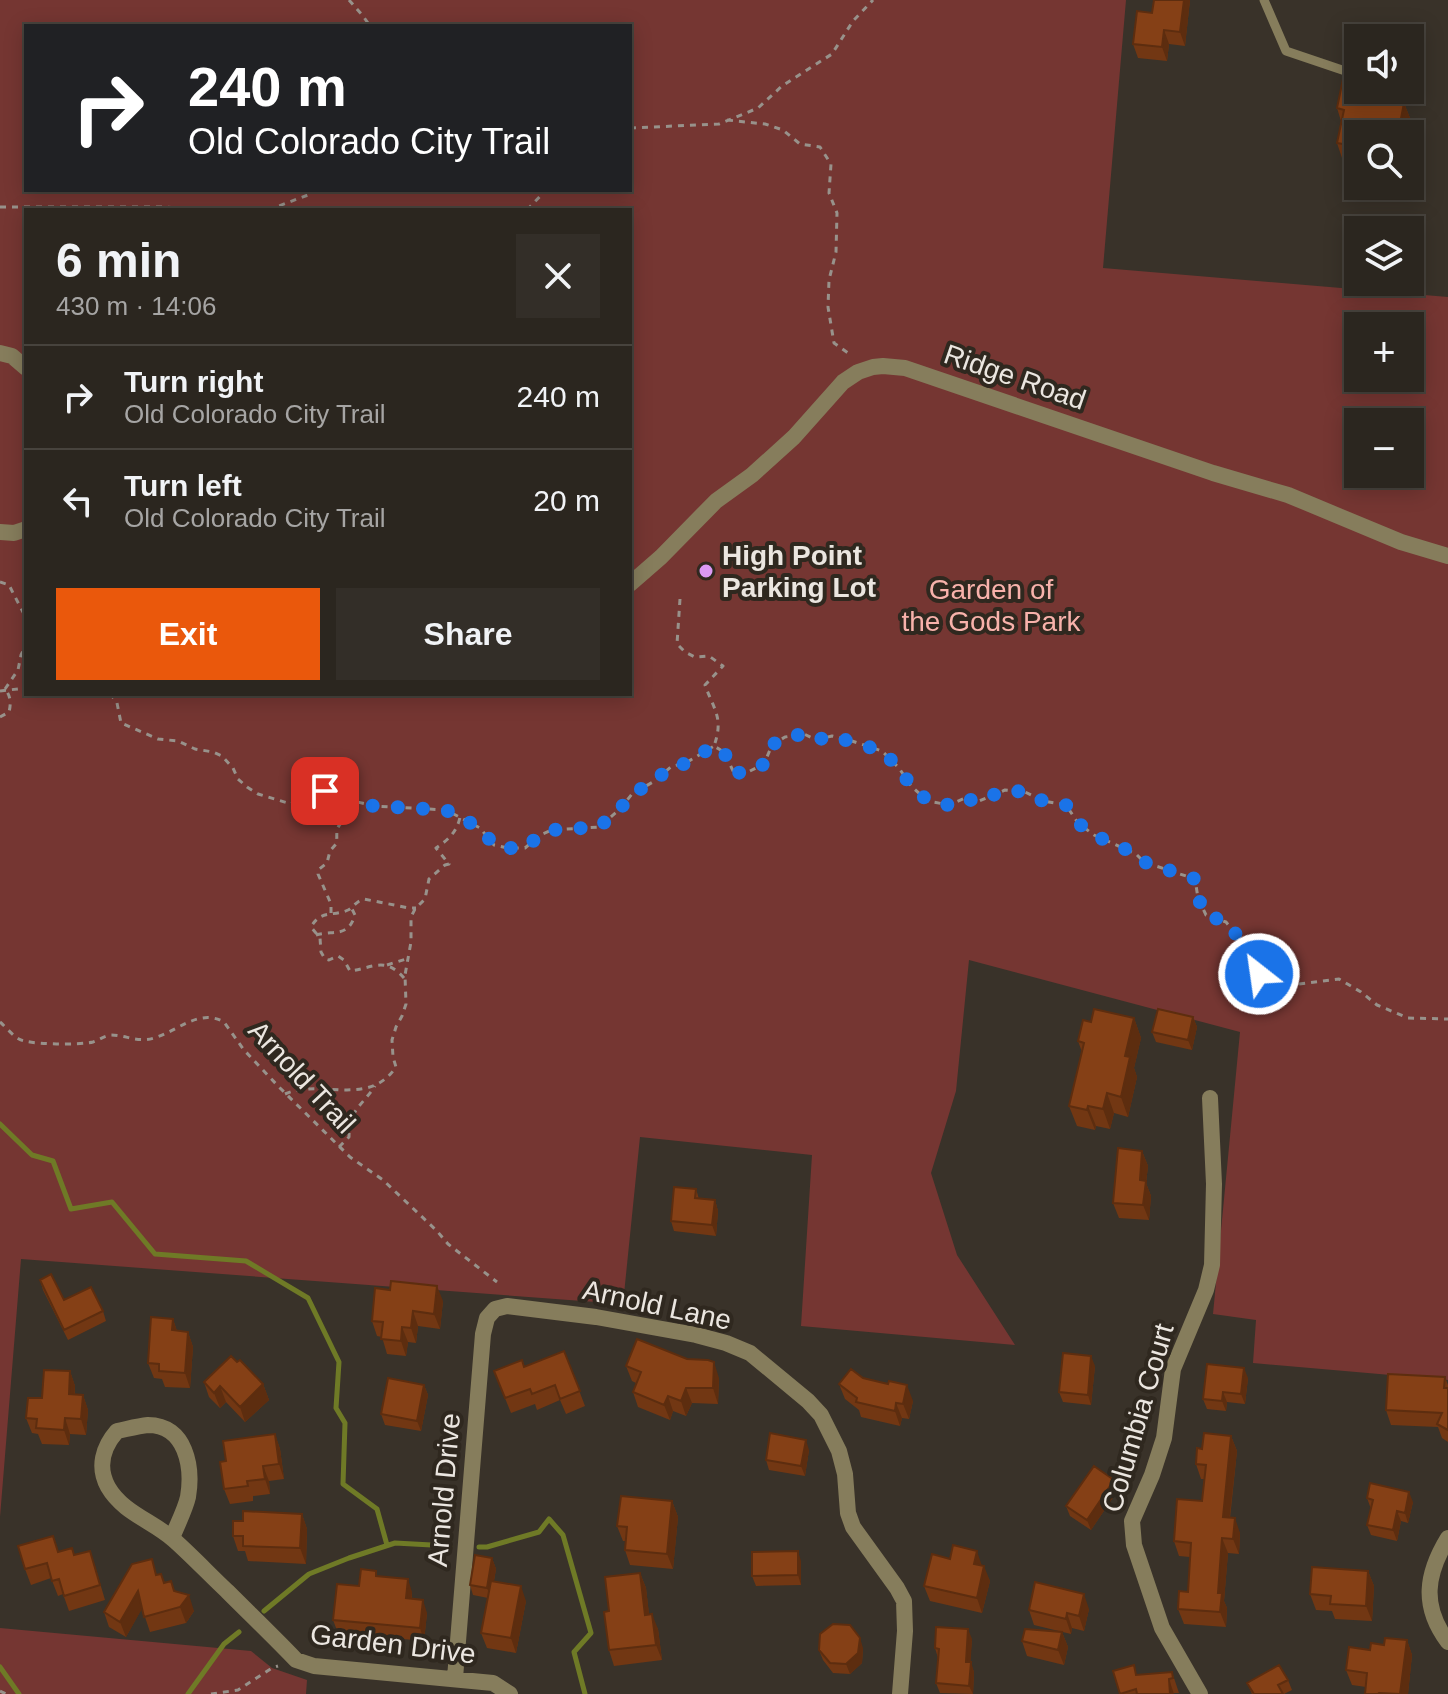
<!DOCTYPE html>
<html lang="en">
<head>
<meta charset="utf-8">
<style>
  body { margin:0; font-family:Helvetica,sans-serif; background:#332e28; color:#f1f3f6; height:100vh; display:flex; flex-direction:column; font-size:30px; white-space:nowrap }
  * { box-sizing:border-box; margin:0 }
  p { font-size:26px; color:#a6a5a4 }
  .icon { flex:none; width:44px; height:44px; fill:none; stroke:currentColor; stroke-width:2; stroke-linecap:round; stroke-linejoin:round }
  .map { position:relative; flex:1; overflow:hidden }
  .drawer { position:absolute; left:24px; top:208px; width:608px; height:488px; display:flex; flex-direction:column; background:#2b261f; border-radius:0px; box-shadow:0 4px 20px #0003,0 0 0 2px #47433d }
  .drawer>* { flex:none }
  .banner { position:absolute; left:24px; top:24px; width:608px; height:168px; border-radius:0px; box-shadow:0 4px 20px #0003,0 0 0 2px #47433d; background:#202124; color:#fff; overflow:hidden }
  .controls { position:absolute; left:1344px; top:24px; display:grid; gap:16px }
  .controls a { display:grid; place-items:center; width:80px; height:80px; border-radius:0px; background:#2b261f; box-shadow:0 4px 20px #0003,0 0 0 2px #47433d; font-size:40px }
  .pin { position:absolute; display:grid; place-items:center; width:68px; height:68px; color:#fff; margin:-34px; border-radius:16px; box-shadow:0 4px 12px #0006 }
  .me { position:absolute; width:88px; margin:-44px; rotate:330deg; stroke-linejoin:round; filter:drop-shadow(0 0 6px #0008) }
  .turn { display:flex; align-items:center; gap:28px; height:168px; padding:0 32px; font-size:36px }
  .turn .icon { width:104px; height:104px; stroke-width:2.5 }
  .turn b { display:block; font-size:56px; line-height:68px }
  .round { display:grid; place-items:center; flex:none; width:84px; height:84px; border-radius:0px; background:#332e28 }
  .head { display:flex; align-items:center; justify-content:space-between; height:136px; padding:0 32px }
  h1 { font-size:48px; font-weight:700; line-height:60px }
  .button { display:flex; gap:16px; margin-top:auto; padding:16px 32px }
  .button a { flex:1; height:92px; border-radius:0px; background:#ea580c; color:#fff; font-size:32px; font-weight:700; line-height:92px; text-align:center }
  .button a+a { background:#332e28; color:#f1f3f6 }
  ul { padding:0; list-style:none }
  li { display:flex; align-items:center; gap:24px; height:104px; padding:0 32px; border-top:2px solid #47433d }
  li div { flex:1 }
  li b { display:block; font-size:30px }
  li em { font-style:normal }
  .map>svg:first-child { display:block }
  .green { fill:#753632; fill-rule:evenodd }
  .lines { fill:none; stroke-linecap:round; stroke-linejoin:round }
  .stream { stroke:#6f7a26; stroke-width:5 }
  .path { stroke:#98928b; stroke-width:3; stroke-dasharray:6 6; stroke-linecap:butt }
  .lane { stroke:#867d5c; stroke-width:9 }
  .street { stroke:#867d5c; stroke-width:16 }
  .wall { fill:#723713 }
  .shaded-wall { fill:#5d2d0f }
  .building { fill:#854016; stroke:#5d2d0f; stroke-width:2 }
  .route { stroke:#1a73e8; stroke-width:14; stroke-dasharray:0 25.2 }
  .poi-dot { fill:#dc99f4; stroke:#2f281f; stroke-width:3 }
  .labels { text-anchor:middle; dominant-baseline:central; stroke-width:8; stroke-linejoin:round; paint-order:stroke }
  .street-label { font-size:28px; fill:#ebe6e0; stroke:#2f281f }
  .poi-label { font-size:28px; font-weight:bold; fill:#ebe6e0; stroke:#2f281f; text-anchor:start }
  .park-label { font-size:28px; fill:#f8b2ab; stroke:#2f281f }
</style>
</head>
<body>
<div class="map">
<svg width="1448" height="1694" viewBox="0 0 1448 1694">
  <rect width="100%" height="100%" fill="#393229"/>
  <!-- green -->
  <path class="green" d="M0 0H1126L1103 268 1448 297V1380L1253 1363 1256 1320 1213 1314 1240 1032 969 960 956 1091 931 1173 957 1255 1015 1345 801 1326 812 1155 640 1137 623 1304 21 1259 0 1517ZM26 26H630V190H26ZM26 210H630V694H26ZM1358 326H1410V378H1358ZM1358 422H1410V474H1358Z
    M0 1628 251 1651 272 1668 307 1680 306 1694H0Z"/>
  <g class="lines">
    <!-- stream -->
    <path class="stream" d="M0 1124 32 1155 53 1161 71 1209 112 1202 155 1254 246 1261 308 1298 339 1362 336 1408 345 1423 343 1484 377 1509 387 1545
      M479 1547H487L539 1532 549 1519 563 1535 591 1633 574 1652 585 1694
      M264 1611 309 1574 349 1558 395 1543 450 1546
      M0 1667 19 1694
      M188 1694 224 1644 239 1632"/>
    <!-- path -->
    <path class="path" d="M349 0 363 16 370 26
      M727 120 765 124 783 130 800 144 820 147 831 164 829 193 837 213 836 252 829 280 828 307 834 343 851 355
      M630 128 719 124 758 108 782 86 832 54 853 21 873 0
      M0 207H163L206 210
      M268 210 308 195 316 190
      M527 210 546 190
      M0 582 9 585 26 618
      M680 599 677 644 685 652 695 657 709 656 723 666 705 685C714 710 724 718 714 746L724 752 734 773 748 772 764 764 772 745 785 737 804 734 816 740 832 736 852 741 882 751 899 768 911 786 928 801 949 805 965 798 977 802 1005 790 1025 792 1043 801 1066 805 1078 823 1094 835 1136 854 1144 862 1195 879 1198 898 1206 915 1226 922 1239 938 1250 963 1259 974 1284 986 1339 979 1361 992 1377 1005 1408 1018 1448 1019
      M5 689 18 670 21 655 26 645
      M0 691 26 688
      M85 694 91 696H112L117 703 121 723 158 739 178 741 195 749 213 752 222 756 233 768 238 779 247 787 258 794 291 804 307 794 325 791 337 793 349 800 374 806 446 810 480 828 494 845 508 848H525L540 835 552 830 599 827 620 809 632 794 653 782 672 766 684 764 714 746
      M0 717 9 712C11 704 11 696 5 689
      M331 913V904L318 874V870L327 863 330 851 337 843C336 823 338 829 348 814L349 800
      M316 935C334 930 348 938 355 915L352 909
      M387 965 406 959
      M404 978C385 956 373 968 350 971L344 960 338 956 329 960 325 959 321 952 320 938 311 927C321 909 333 917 348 910 354 907 356 901 364 899L409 908H416
      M0 1022C6 1027 12 1035 19 1039 28 1045 81 1045 93 1042 99 1040 104 1036 111 1035 126 1035 138 1043 154 1038 178 1031 199 1008 224 1022L244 1050 278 1086 350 1157 383 1180 437 1231 448 1244 497 1282
      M285 1094C322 1078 368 1108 396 1067L393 1057 392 1040 396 1027 402 1016 406 1004 405 975 411 942V917L415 909 425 899 429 879 445 865 449 864 436 848C448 840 457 832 460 817
      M339 1147 349 1137C349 1110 361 1107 375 1086
      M0 1691 6 1694
      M211 1694 238 1690 272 1668 278 1666"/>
    <!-- lane -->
    <path class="lane" d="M1264 0 1286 51 1357 75"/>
    <!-- street -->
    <path class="street" d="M0 353 12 356 26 368
      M0 532 14 533 26 529
      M630 584 661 557 716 501 752 475 794 437 843 382 858 372 873 367 883 366 905 368 1213 473 1288 495 1401 542 1448 556
      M172 1538C177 1525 185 1510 188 1497 193 1467 186 1425 148 1425 138 1426 127 1429 117 1431 103 1447 97 1467 108 1487 123 1513 153 1521 174 1540 192 1556 209 1574 227 1591 250 1614 274 1637 296 1660L314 1666 493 1683 510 1694
      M1448 1538C1426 1574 1421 1606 1448 1642
      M455 1678 483 1334 487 1318 495 1309 507 1306 596 1317 696 1335 726 1343 750 1353 808 1401 821 1415 839 1451 845 1474 848 1513 853 1527 897 1588 904 1601 905 1631 900 1694
      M1200 1694 1162 1628 1134 1545 1132 1521 1152 1475 1164 1438 1173 1369 1206 1290 1212 1265 1214 1184 1210 1098"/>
  </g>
  <!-- wall -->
  <path class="wall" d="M1154 0H1190L1185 46 1169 44 1167 61 1138 58 1133 44 1152 13Z
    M1358 90H1369L1371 96 1404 103 1410 118 1407 134H1358V161L1342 158 1337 143 1341 121 1337 108Z
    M1193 1017 1197 1027 1192 1050 1156 1042 1152 1032Z
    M1134 1018 1141 1038 1134 1068 1137 1077 1128 1117 1114 1113 1110 1129 1096 1126 1095 1130 1077 1126 1069 1106 1082 1052 1078 1041 1091 1022Z
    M1142 1151 1148 1166 1146 1183 1151 1196 1149 1220 1119 1218 1113 1203Z
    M696 1189 699 1199 715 1200 718 1211 716 1236 674 1231 671 1221Z
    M40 1280 64 1300 103 1311 106 1321 68 1340 43 1290Z
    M443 1301 440 1329 418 1326 416 1343 408 1342 406 1356 387 1354 382 1337 377 1336 372 1321Z
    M173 1319 177 1331 188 1332 193 1347 190 1388 165 1387 162 1379 154 1378 148 1363Z
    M564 1351 585 1406 566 1414 560 1400 537 1410 535 1404 511 1413 494 1371 524 1367Z
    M237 1362 263 1384 269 1400 245 1422 226 1402 220 1408 209 1397 204 1382Z
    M626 1366 719 1378 718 1404 692 1403 686 1416 673 1411 670 1420 638 1407 633 1392 636 1383 632 1381Z
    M1095 1366 1091 1405 1063 1402 1059 1392Z
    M70 1371 75 1386V1395H83L88 1410 86 1435 70 1434 69 1445 42 1444 38 1434 32 1433 26 1418 42 1398Z
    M1445 1377 1448 1385V1442L1442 1438 1438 1427 1391 1425 1386 1410Z
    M863 1378 913 1401 909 1419 902 1418 900 1426 861 1417 859 1410 845 1399 839 1384Z
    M1248 1378 1245 1404 1227 1402 1226 1411 1207 1409 1203 1399Z
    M424 1385 428 1395 421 1431 385 1425 381 1414Z
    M275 1434 280 1449 284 1479 269 1481 270 1494 253 1496V1501L230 1504 224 1489 226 1461Z
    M1231 1436 1237 1451 1230 1518 1240 1533 1239 1554 1228 1553 1224 1601 1227 1608 1226 1627 1184 1624 1178 1609 1188 1592 1190 1557 1179 1556 1174 1541 1202 1501 1204 1479H1201L1196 1464 1202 1449Z
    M809 1450 805 1476 769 1470 766 1460Z
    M1118 1490 1091 1530 1070 1516 1066 1506Z
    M1367 1498 1413 1502 1408 1523 1401 1521 1397 1541 1371 1535 1367 1525 1371 1509Z
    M672 1501 678 1517 673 1569 630 1565 625 1550 626 1541H623L617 1526Z
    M302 1514 307 1529 306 1564 248 1561 245 1551H238L233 1536 243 1521Z
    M59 1552 75 1555 95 1566 105 1600 69 1611 63 1594 58 1596 51 1578 31 1585 25 1569Z
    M492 1558 496 1569 494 1581 526 1601 516 1653 487 1648 481 1633 488 1598 473 1595 470 1585Z
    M801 1561V1585L756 1586 752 1576Z
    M982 1566 990 1581 982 1613 930 1601 924 1586Z
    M1368 1571 1374 1586 1372 1621 1335 1619 1332 1611 1316 1610 1310 1594Z
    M640 1573 646 1588 649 1615 658 1629 662 1660 614 1666 609 1650V1611Z
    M161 1574 165 1583 171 1581 175 1592 194 1611 186 1623 150 1632 142 1608 126 1637 109 1627 104 1612 158 1575Z
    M378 1577 412 1592V1599L427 1613 424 1641 338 1633 333 1620 359 1586Z
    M1089 1609 1084 1631 1072 1628 1071 1634 1034 1625 1029 1610Z
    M1062 1632 1068 1647 1064 1665 1027 1656 1022 1641Z
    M972 1639 970 1662 974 1672 973 1694 940 1693 936 1683 938 1658 935 1648Z
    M1407 1640 1412 1655 1408 1694H1365L1366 1687 1352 1685 1346 1670 1370 1650 1384 1645Z
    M863 1648 862 1663 850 1674 833 1673 823 1660 819 1650Z
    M1172 1672 1179 1693 1120 1694 1137 1675Z
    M1288 1680 1292 1690 1284 1694H1252L1247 1683Z"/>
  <!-- shaded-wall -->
  <path class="shaded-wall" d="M1184 0H1190L1185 46 1180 32Z
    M1164 30 1169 44 1167 61 1162 47Z
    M1365 90H1369L1372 99 1364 94Z
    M1404 103 1410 118 1407 134H1398Z
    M1356 140 1358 146V157L1354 146Z
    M1193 1017 1197 1027 1192 1050 1188 1040Z
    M1134 1018 1141 1038 1134 1068 1137 1077 1128 1117 1121 1097 1125 1056Z
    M1107 1093 1114 1113 1110 1129 1103 1109Z
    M1088 1106 1096 1126 1095 1130 1087 1110Z
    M1142 1151 1148 1166 1146 1183 1151 1196 1149 1220 1143 1205 1140 1180Z
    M715 1200 718 1211 716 1236 712 1225Z
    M437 1286 443 1301 440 1329 434 1314Z
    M413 1311 418 1326 416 1343 411 1328Z
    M173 1319 178 1334 172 1330Z
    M402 1327 408 1342 406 1356 401 1341Z
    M188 1332 193 1347 190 1388 185 1373Z
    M1091 1356 1095 1366 1091 1405 1088 1395Z
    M714 1362 719 1378 718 1404 713 1388Z
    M1244 1368 1248 1378 1245 1404 1241 1394Z
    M70 1371 75 1386 74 1409 69 1394Z
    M263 1384 269 1400 245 1422 240 1407Z
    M424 1385 428 1395 421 1431 417 1421Z
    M907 1385 913 1401 909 1419 903 1404Z
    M220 1386 226 1402 220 1408 214 1393Z
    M686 1388 692 1403 686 1416 681 1401Z
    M1223 1392 1227 1402 1226 1411 1222 1401Z
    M83 1395 88 1410 86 1435 81 1419Z
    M668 1396 673 1411 670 1420 664 1405Z
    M896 1403 902 1418 900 1426 895 1411Z
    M65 1418 70 1434 69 1445 64 1430Z
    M275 1434 280 1449 284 1479 279 1464Z
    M1231 1436 1237 1451 1228 1532 1223 1517Z
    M806 1440 809 1450 805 1476 801 1466Z
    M263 1466 269 1481 270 1494 265 1479Z
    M1114 1480 1118 1490 1091 1530 1087 1520Z
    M1409 1492 1413 1502 1408 1523 1405 1513Z
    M672 1501 678 1517 673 1569 667 1554Z
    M1397 1511 1401 1521 1397 1541 1393 1530Z
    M302 1514 307 1529 306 1564 300 1548Z
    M1235 1518 1240 1533 1239 1554 1233 1539Z
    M1222 1538 1228 1553 1224 1601 1227 1608 1226 1627 1220 1612 1218 1593Z
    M798 1551 801 1561V1585L798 1575Z
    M977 1551 982 1566 974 1564Z
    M492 1558 496 1569 491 1598 487 1588Z
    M984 1566 990 1581 982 1613 977 1598Z
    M1368 1571 1374 1586 1372 1621 1366 1606Z
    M640 1573 646 1588 651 1630 645 1615Z
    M408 1579 412 1592 411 1611 406 1598Z
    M521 1586 526 1601 516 1653 511 1638Z
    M138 1591 143 1607 126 1637 120 1622Z
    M1084 1594 1089 1609 1084 1631 1079 1616Z
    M189 1595 194 1611 186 1623 180 1607Z
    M423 1600 427 1613 424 1641 420 1628Z
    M1067 1613 1072 1628 1071 1634 1066 1619Z
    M652 1614 658 1629 662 1660 656 1645Z
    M968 1629 972 1639 970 1672 966 1662Z
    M1062 1632 1068 1647 1064 1665 1058 1650Z
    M860 1638 863 1648 862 1663 850 1674 846 1664Z
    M1407 1640 1412 1655 1408 1694H1400Z
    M971 1662 974 1672 973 1694 969 1686Z
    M1169 1679 1174 1694H1170Z"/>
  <!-- building -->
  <path class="building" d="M1154 0H1184L1180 32 1164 30 1162 47 1133 44 1137 11 1152 13Z
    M1343 79 1358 82V90H1365L1364 94 1404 103 1398 134H1358V140H1356L1354 146 1337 143 1344 110 1337 108Z
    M1094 1009 1134 1018 1125 1056 1130 1057 1121 1097 1107 1093 1103 1109 1088 1106 1087 1110 1069 1106 1084 1043 1078 1041 1083 1020 1091 1022Z
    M1158 1009 1193 1017 1188 1040 1152 1032Z
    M1118 1148 1142 1151 1140 1180 1146 1181 1143 1205 1113 1203Z
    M674 1187 696 1189 695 1198 715 1200 712 1225 671 1221Z
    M51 1274 64 1300 91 1287 103 1311 64 1330 40 1280Z
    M391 1281 437 1286 434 1314 413 1311 411 1328 402 1327 401 1341 381 1339 383 1322 372 1321 375 1288 390 1290Z
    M151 1317 173 1319 172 1330 188 1332 185 1373 159 1371V1364L148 1363Z
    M637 1339 687 1359 708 1360 714 1362 713 1388H686L681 1401 668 1396 664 1405 633 1392 641 1372 626 1366Z
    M564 1351 580 1391 560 1399 555 1385 532 1394 530 1389 505 1398 494 1371 522 1360 524 1367Z
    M1063 1353 1091 1356 1088 1395 1059 1392Z
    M231 1356 237 1362 240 1360 263 1384 240 1407 220 1386 214 1393 204 1382Z
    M1207 1364 1244 1368 1241 1394 1223 1392 1222 1401 1203 1399Z
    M851 1369 863 1378 888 1384 889 1381 907 1385 903 1404 896 1403 895 1411 856 1402 857 1398 839 1384Z
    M44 1370 70 1371 69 1394 83 1395 81 1419 65 1418 64 1430 36 1428 37 1419 26 1418 28 1398H42Z
    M1388 1374 1445 1377 1444 1388H1448V1430L1437 1424 1442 1413 1386 1410Z
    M388 1378 424 1385 417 1421 381 1414Z
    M770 1433 806 1440 801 1466 766 1460Z
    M1204 1433 1231 1436 1223 1517 1235 1518 1233 1539 1222 1538 1218 1593H1222L1220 1612 1178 1609 1179 1591 1188 1592 1191 1543 1174 1541 1177 1499 1202 1501 1206 1465 1196 1464 1197 1448 1202 1449Z
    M275 1434 279 1464 263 1466 265 1479 247 1481 248 1486 224 1489 220 1462 226 1461 223 1441Z
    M1094 1466 1114 1480 1087 1520 1066 1506Z
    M1370 1483 1409 1492 1405 1513 1397 1511 1393 1530 1367 1525 1373 1500 1367 1498Z
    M621 1496 672 1501 667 1554 625 1550 627 1527 617 1526Z
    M243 1511 302 1514 300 1548 243 1546V1536H233V1521H243Z
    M53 1536 58 1552 72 1548 74 1555 90 1551 100 1585 64 1596 59 1579 52 1581 47 1563 25 1569 18 1546Z
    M953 1545 977 1551 974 1564 984 1566 977 1598 924 1586 932 1554 950 1559Z
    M798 1551V1575L752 1576V1552Z
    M475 1555 492 1558 487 1588 470 1585Z
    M152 1559 156 1575 161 1574 164 1583 171 1581 174 1591 189 1595 180 1607 144 1617 138 1591 120 1622 104 1612 132 1564Z
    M1312 1567 1368 1571 1366 1606 1330 1604 1331 1596 1310 1594Z
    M361 1569 376 1571V1576L408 1579 406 1598 423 1600 420 1628 333 1620 337 1584 359 1586Z
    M640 1573 645 1615 652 1614 656 1645 609 1650 604 1612 609 1611 605 1577Z
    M491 1581 521 1586 511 1638 481 1633Z
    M1035 1582 1084 1594 1079 1616 1067 1613 1066 1619 1029 1610Z
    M833 1624 850 1625 860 1638 858 1653 846 1664 830 1663 819 1650 820 1634Z
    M936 1627 968 1629 966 1662H971L969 1686 936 1683 939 1649 935 1648Z
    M1025 1629 1062 1632 1058 1650 1022 1641Z
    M1385 1638 1407 1640 1400 1694 1379 1693 1378 1694H1365L1367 1673 1346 1670 1349 1647 1370 1650 1371 1643 1384 1645Z
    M1134 1665 1136 1675 1172 1672 1173 1678 1169 1679 1170 1694H1137L1136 1689 1120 1694 1113 1671Z
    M1279 1665 1288 1680 1278 1685 1283 1694H1254L1247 1683Z"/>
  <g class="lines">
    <!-- route -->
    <path class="route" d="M325 791 337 793 349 800 374 806 446 810 480 828 494 845 508 848H525L540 835 552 830 599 827 620 809 632 794 653 782 672 766 684 764 714 746 724 752 734 773 748 772 764 764 772 745 785 737 804 734 816 740 832 736 882 751 899 768 911 786 928 801 949 805 965 798 977 802 1005 790 1025 792 1043 801 1066 805 1078 823 1094 835 1136 854 1144 862 1195 879 1198 898 1206 915 1226 922 1239 938 1250 963 1259 974"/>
  </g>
  <!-- markers -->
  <circle class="poi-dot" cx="706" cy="571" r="8"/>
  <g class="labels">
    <!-- street labels -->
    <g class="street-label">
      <text transform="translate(1015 377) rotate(19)">Ridge Road</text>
      <text transform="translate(302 1077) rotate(47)">Arnold Trail</text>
      <text transform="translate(657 1305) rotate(12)">Arnold Lane</text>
      <text transform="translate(1138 1418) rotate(-74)">Columbia Court</text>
      <text transform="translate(444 1490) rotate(-85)">Arnold Drive</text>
      <text transform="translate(393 1644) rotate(7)">Garden Drive</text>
    </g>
    <!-- poi labels -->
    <g class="poi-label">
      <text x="722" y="555">High Point<tspan x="722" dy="32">Parking Lot</tspan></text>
    </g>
    <!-- park labels -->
    <g class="park-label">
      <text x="991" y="589">Garden of<tspan x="991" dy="32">the Gods Park</tspan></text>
    </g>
  </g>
</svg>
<div class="controls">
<a><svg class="icon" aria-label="sound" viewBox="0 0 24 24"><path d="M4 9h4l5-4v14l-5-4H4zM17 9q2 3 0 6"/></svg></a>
<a><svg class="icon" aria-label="search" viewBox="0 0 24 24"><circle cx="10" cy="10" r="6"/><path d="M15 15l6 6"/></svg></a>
<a><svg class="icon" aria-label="layers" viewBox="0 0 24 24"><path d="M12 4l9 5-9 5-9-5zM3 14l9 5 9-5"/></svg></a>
<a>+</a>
<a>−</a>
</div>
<div class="pin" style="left:325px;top:791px;background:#d93025"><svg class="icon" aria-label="arrive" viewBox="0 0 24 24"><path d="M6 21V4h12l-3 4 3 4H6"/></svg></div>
<svg class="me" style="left:1259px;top:974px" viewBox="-20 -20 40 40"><circle r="17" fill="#1a73e8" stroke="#fff" stroke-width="3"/><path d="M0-11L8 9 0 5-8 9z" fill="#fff"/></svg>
<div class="banner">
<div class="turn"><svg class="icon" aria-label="right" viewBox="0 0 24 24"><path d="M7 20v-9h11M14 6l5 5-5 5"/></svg><div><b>240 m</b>Old Colorado City Trail</div></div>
</div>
<section class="drawer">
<div class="head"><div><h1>6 min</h1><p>430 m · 14:06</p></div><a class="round"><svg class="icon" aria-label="close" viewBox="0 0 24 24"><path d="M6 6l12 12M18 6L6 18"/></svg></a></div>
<ul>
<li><svg class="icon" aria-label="right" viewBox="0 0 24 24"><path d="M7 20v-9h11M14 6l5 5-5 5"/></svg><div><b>Turn right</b><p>Old Colorado City Trail</p></div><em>240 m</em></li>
<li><svg class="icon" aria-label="left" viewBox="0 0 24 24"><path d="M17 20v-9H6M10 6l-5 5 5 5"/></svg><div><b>Turn left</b><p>Old Colorado City Trail</p></div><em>20 m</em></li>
</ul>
<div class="button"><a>Exit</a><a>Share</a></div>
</section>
</div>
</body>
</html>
